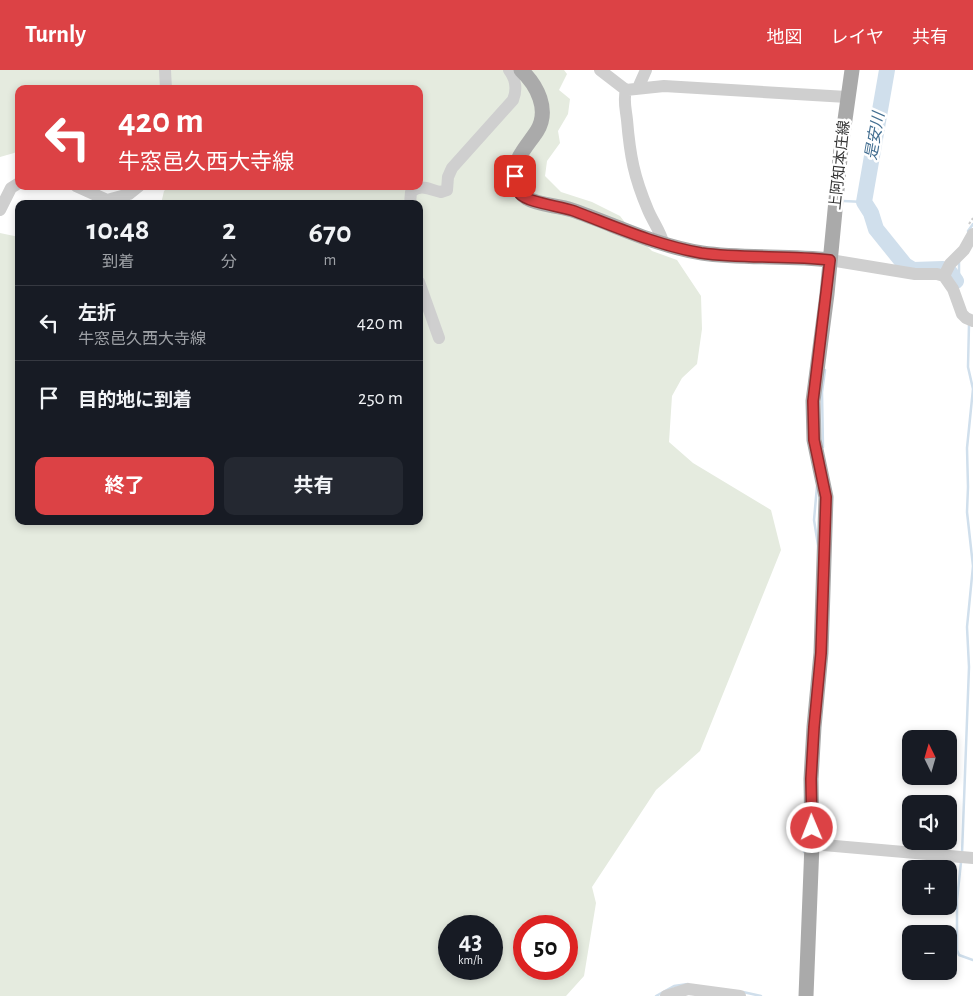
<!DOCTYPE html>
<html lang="ja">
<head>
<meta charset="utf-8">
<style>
  body { margin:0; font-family:"Alegreya Sans","Noto Sans JP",sans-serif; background:#242831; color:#f1f3f6; height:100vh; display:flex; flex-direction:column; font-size:19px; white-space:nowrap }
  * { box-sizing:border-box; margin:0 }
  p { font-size:16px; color:#9ea1a6 }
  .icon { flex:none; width:28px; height:28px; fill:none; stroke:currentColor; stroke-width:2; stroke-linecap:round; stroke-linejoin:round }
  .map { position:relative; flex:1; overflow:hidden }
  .side { position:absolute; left:15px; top:130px; width:408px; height:325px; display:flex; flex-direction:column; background:#171b24; border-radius:10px; box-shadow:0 2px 8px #0003 }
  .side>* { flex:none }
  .top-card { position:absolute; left:15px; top:15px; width:408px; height:105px; border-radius:10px; box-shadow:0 2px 8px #0003; background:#dc4245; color:#fff; overflow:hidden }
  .needle { width:32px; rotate:355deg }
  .fabs { position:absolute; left:902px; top:660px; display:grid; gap:10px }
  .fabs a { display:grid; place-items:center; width:55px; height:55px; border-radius:10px; background:#171b24; box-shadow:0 2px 8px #0003; font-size:25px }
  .speed { position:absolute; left:438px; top:845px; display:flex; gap:10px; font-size:25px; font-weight:700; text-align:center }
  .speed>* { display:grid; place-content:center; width:65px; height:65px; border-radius:50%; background:#171b24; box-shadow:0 2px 8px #0003; line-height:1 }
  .speed small { font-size:12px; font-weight:400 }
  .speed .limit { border:8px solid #d22; background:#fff; color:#111 }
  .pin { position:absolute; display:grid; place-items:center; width:42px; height:42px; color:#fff; margin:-21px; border-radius:10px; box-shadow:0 2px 8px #0006 }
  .me { position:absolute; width:55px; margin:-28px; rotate:359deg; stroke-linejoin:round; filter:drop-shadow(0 0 4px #0008) }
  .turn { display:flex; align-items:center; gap:18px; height:105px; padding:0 20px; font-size:22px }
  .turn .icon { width:65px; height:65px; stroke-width:2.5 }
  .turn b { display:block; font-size:35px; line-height:42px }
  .eta { display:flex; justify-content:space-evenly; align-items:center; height:85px; text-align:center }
  .eta b { font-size:30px; font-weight:700; line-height:35px }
  .cta { display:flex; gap:10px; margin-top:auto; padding:10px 20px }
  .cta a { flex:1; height:58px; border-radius:10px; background:#dc4245; color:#fff; font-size:20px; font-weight:700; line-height:58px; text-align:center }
  .cta a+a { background:#242831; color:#f1f3f6 }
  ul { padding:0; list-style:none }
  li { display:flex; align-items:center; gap:15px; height:75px; padding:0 20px; border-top:1px solid #363941 }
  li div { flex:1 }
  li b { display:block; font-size:19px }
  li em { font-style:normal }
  header { display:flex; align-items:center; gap:30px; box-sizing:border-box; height:70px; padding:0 25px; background:#dc4245; color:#fff }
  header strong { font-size:24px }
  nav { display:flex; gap:28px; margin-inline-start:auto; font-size:18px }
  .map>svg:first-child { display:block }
  .green { fill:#e5ebdf; fill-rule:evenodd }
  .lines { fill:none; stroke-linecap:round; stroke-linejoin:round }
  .stream { stroke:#d0dfec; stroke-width:2.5 }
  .river { stroke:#d0dfec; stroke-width:16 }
  .path { stroke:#ccc; stroke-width:2; stroke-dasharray:2.5 2.5; stroke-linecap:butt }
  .minor { stroke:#cfcfcf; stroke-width:12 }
  .major { stroke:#aaa; stroke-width:15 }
  .route-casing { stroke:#8f2b2d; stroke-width:12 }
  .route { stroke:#dc4245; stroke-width:9 }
  .labels { text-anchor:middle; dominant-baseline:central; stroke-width:5; stroke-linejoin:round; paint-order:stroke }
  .street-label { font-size:15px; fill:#323232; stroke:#fff }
  .water-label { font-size:16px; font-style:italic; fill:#446f91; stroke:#fff }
</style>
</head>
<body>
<header>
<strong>Turnly</strong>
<nav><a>地図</a><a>レイヤ</a><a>共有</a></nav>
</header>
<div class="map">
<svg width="973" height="926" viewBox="0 0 973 926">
  <rect width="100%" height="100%" fill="#fff"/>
  <!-- green -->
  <path class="green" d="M0 0H564L567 4 559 20 570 29 568 44 558 61 560 73 547 91 545 106 561 122 592 132 620 146 630 159 652 181 677 190 701 226 702 259 697 294 682 308 672 326 669 372 693 393 771 440 781 480 700 681 656 720 592 817 596 833 584 906 566 926H0V163L19 167V451H419V134H161L164 121 169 116H419V19H19V80L14 83 0 87ZM449 856H491V899H449ZM524 856H566V899H524Z"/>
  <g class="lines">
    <!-- stream -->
    <path class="stream" d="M843 131 864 132
      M968 161 973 154
      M957 216 956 211 959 204V192
      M823 377 822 322 825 300
      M817 416 814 450 818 475
      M804 782V768
      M962 784 969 597 967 557 973 496 967 442 968 417 967 378 973 319 968 297 969 254
      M961 792 957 830V880L959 885 973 890
      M743 922 761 926
      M656 926 674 916 688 914"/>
    <!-- river -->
    <path class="river" d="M887 0 864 132 871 143 876 159 905 195 913 200 943 199 949 201 956 211"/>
    <!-- path -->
    <path class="path" d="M969 154 973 148"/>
    <!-- minor -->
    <path class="minor" d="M165 0 166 19
      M600 0 626 20
      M638 18 646 0
      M76 116 107 130 129 124 139 116
      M410 134 411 122C422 113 429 120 441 122L447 120 448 107 452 98 513 30C517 20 516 9 509 0
      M0 140 11 118 19 113
      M664 175C661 162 653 152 648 140 634 107 630 86 627 50 626 40 623 30 626 20L664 16 847 27
      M830 190 915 204H937L944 206 953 219 962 244 966 248 973 251
      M944 206 950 194 964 180 973 164
      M419 212 439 268
      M812 774 973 788
      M666 926 688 919 740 926"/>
    <!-- major -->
    <path class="major" d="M521 0C537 15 550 40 537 61 528 75 515 87 515 104 516 138 548 132 572 140 616 155 656 176 702 183 744 189 788 185 830 190
      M806 926 812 774 811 709 814 657 821 583 826 427 814 370 813 331 827 224 841 78 852 0"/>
  </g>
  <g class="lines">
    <!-- route casing -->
    <g class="route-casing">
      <path id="route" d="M515 106C516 112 516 118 520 124 528 133 561 136 574 141 616 157 656 175 701 183 744 189 787 185 830 190L813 331 814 370 826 427 821 583 814 657 811 709 812 758"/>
    </g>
    <!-- route -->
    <use href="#route" class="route"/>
  </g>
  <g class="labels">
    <!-- street labels -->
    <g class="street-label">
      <text transform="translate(840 95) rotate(-84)">上阿知本庄線</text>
    </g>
    <!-- water labels -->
    <g class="water-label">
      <text transform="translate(875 66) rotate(-80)">是安川</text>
    </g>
  </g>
</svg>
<div class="fabs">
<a><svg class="needle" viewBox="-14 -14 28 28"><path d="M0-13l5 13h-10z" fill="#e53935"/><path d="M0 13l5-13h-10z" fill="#9ea1a6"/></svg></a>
<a><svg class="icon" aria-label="sound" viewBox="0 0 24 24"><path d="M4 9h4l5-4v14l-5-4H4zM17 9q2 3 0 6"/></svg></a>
<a>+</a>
<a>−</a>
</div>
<div class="speed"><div>43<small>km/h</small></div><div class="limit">50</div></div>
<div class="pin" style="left:515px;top:106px;background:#d93025"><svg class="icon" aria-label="arrive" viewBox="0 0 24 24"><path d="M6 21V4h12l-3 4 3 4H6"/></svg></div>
<svg class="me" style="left:812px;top:758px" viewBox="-20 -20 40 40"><circle r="17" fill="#dc4245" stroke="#fff" stroke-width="3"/><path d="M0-11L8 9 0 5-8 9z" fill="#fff"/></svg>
<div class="top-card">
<div class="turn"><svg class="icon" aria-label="left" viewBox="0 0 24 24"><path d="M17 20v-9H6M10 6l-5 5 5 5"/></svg><div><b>420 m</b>牛窓邑久西大寺線</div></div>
</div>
<section class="side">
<div class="eta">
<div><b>10:48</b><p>到着</p></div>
<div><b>2</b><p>分</p></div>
<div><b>670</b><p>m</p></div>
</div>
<ul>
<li><svg class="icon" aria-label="left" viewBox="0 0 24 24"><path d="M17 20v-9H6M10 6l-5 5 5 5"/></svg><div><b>左折</b><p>牛窓邑久西大寺線</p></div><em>420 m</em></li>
<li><svg class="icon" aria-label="arrive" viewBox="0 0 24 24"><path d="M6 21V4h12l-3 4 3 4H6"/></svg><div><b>目的地に到着</b></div><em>250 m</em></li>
</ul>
<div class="cta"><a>終了</a><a>共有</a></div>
</section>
</div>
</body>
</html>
